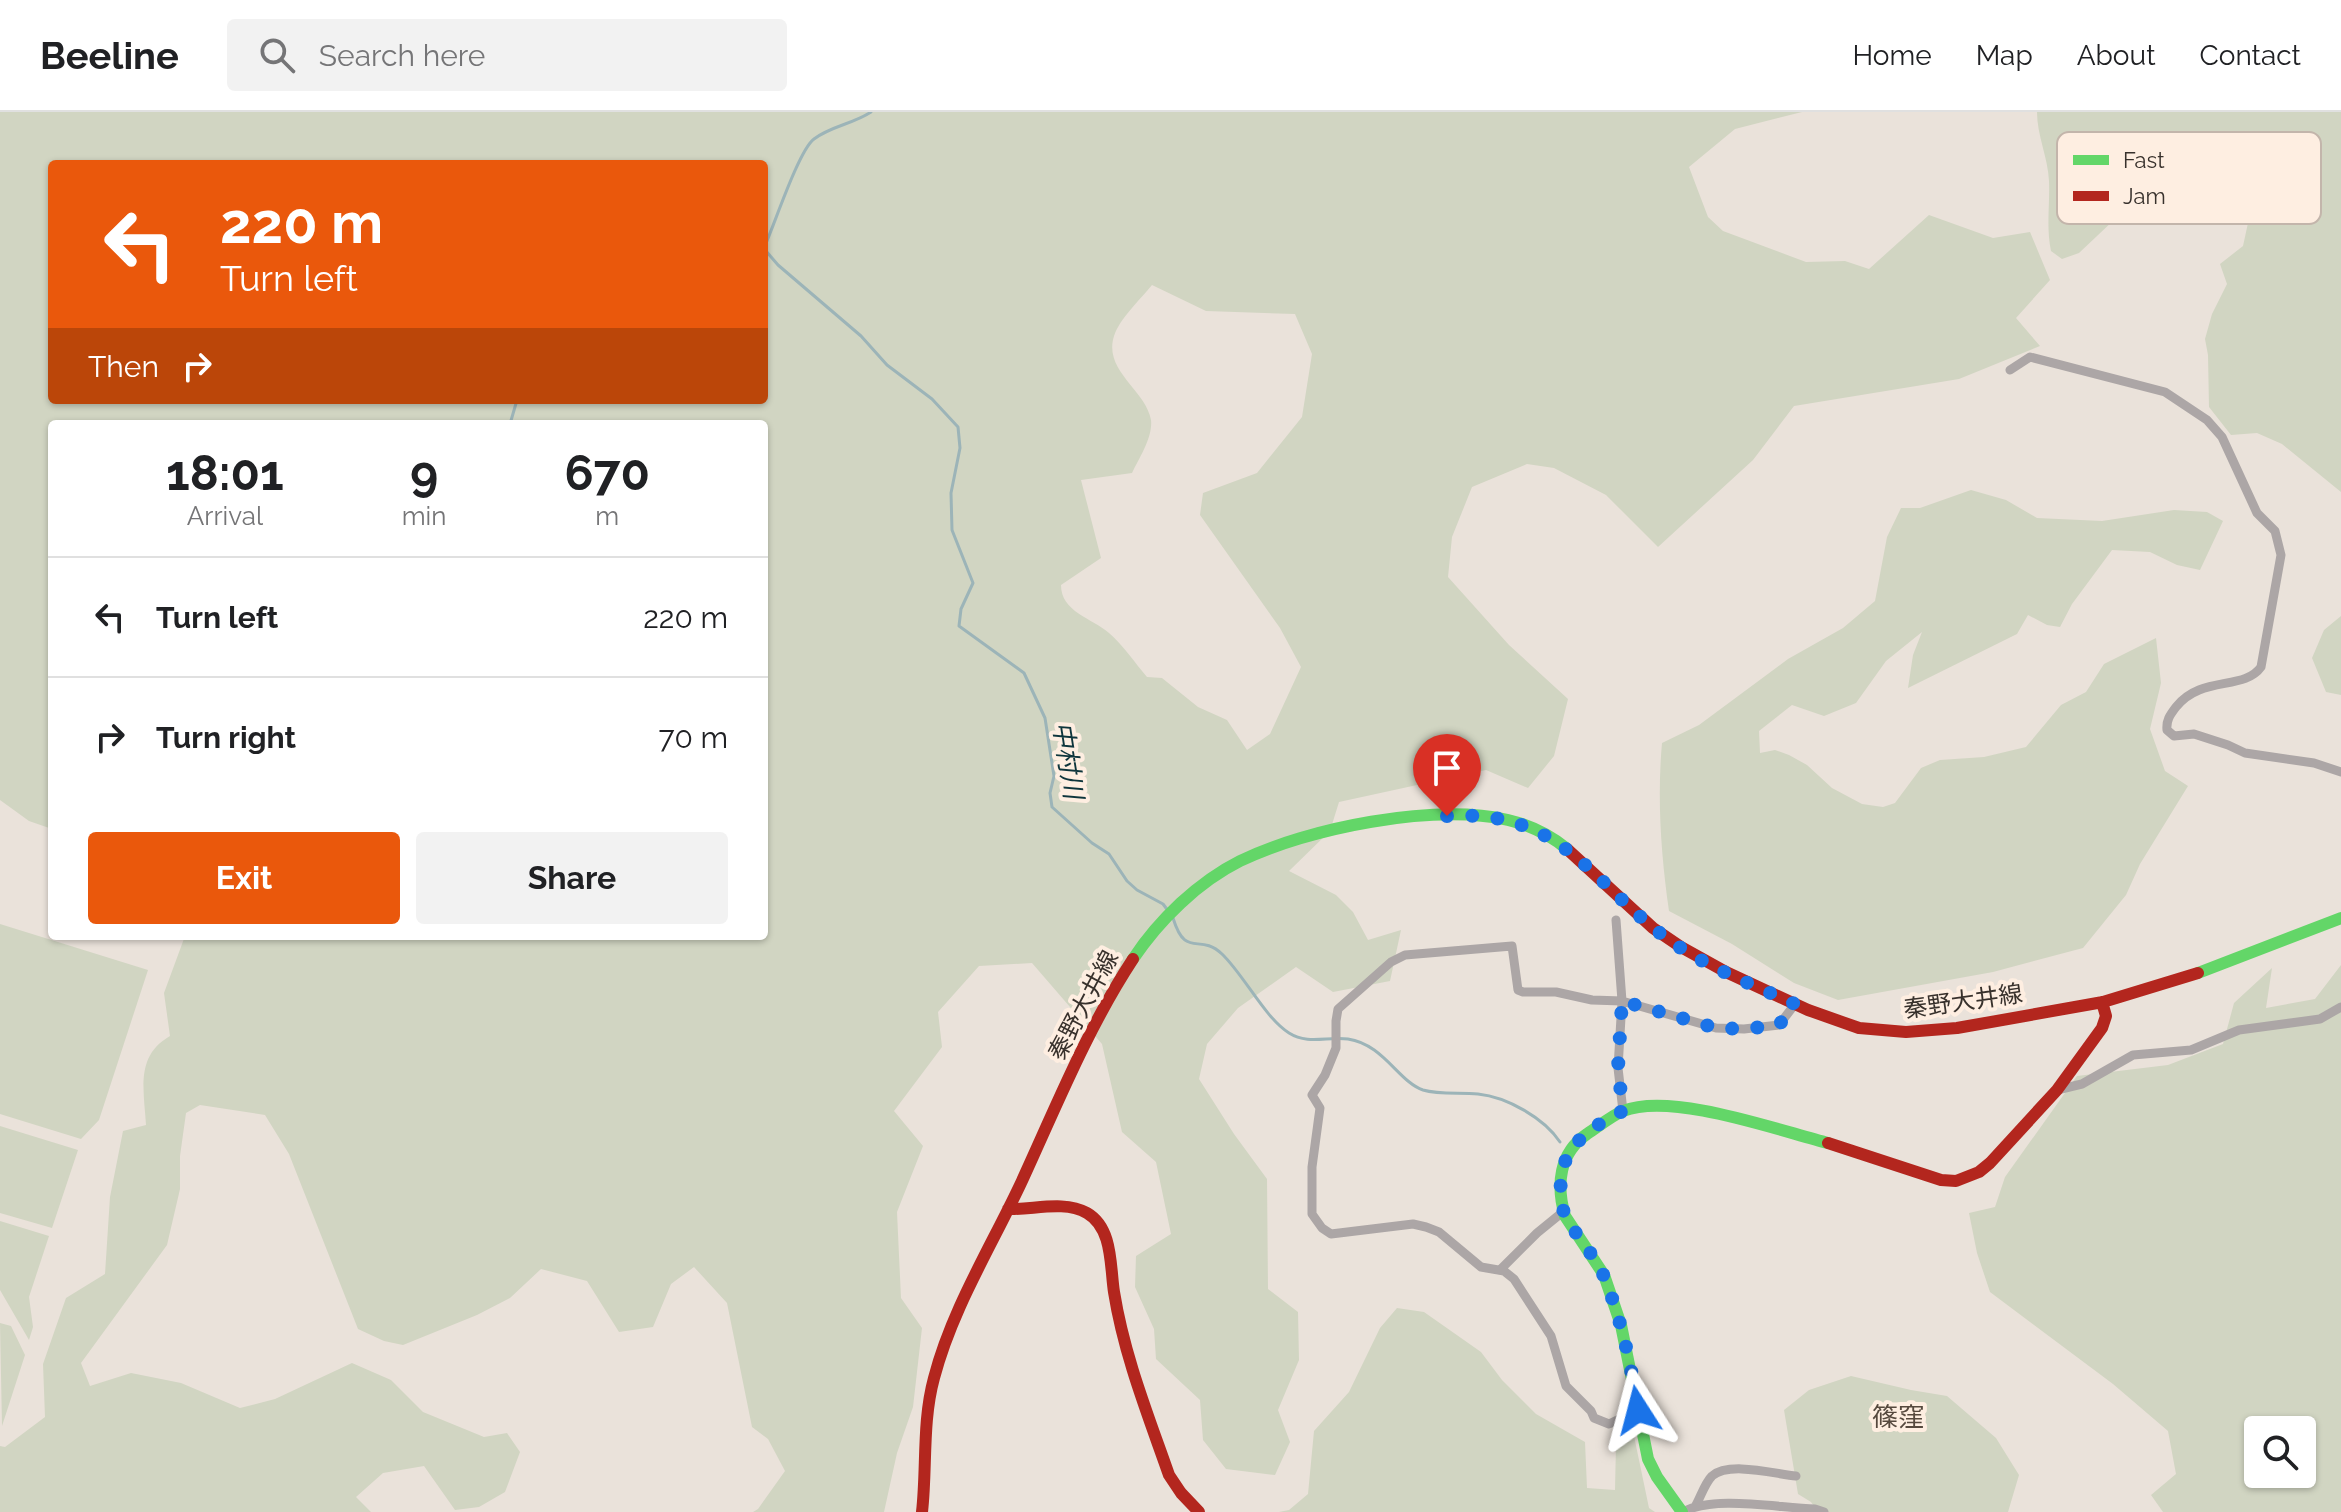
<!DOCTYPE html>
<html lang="en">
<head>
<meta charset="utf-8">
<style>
  body { margin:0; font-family:Raleway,"Noto Sans JP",sans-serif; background:#f2f2f2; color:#202124; height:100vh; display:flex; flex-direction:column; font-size:30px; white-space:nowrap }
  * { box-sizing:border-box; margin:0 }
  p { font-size:26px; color:#757577 }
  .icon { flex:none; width:44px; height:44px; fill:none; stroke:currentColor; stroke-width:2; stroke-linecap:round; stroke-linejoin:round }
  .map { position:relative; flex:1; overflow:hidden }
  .details { position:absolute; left:48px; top:308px; width:720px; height:520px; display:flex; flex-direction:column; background:#fff; border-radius:8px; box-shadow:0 2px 6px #0004 }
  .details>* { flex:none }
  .hud { position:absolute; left:48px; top:48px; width:720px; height:244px; border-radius:8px; box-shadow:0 2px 6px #0004; background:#ea580c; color:#fff; overflow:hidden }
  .fabs { position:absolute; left:2244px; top:1304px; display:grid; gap:16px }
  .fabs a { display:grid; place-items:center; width:72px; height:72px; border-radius:8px; background:#fff; box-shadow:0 2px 6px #0004; font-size:40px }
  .pin { position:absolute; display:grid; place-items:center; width:68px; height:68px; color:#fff; margin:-82px -34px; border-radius:50% 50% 50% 0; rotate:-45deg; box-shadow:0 0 8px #0007 }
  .pin .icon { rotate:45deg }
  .me { position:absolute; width:88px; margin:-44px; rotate:351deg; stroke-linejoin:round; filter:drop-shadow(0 0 6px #0008) }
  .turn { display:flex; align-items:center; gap:28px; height:168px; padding:0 40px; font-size:36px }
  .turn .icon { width:104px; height:104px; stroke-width:2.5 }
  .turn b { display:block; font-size:56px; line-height:68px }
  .then { display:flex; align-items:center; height:76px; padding:0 40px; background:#0003; gap:16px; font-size:30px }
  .eta { display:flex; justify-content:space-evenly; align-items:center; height:136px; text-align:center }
  .eta b { font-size:48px; font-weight:700; line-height:56px }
  .cta { display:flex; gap:16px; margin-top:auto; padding:16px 40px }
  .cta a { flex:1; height:92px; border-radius:8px; background:#ea580c; color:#fff; font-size:32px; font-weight:700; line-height:92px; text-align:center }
  .cta a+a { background:#f2f2f2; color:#202124 }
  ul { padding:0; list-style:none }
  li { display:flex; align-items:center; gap:24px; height:120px; padding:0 40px; border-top:2px solid #e0e0e0 }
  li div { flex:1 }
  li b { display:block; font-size:30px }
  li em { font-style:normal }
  header { display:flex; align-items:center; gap:48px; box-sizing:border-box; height:112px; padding:0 40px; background:#fff; border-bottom:2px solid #e0e0e0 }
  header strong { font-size:38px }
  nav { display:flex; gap:44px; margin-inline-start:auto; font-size:28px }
  .search { width:560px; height:72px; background:#f2f2f2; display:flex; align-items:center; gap:20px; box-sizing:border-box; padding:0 28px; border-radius:8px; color:#757577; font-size:30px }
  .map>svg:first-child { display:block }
  .green { fill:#d1d5c2; fill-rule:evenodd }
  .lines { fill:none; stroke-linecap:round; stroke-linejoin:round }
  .stream { stroke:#9cb4b8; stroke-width:3 }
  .street { stroke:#aca6a6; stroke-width:9 }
  .fast { stroke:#63d668; stroke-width:12 }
  .jam { stroke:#b3261e; stroke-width:12 }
  .route { stroke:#1a73e8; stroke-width:14; stroke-dasharray:0 25.2 }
  .labels { text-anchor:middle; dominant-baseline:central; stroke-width:8; stroke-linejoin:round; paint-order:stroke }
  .street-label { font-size:24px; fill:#38312c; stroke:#feeee1 }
  .water-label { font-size:26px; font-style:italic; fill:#0e353c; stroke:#feeee1 }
  .neighbourhood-label { font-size:26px; fill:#56493e; stroke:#feeee1 }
  .key { fill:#feeee1; stroke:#c3b5ab; stroke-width:2 }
  .key-label { font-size:22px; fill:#38312c }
</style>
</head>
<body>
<header>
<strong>Beeline</strong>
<div class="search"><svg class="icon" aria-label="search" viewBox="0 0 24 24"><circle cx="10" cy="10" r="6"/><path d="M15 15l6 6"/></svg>Search here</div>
<nav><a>Home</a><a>Map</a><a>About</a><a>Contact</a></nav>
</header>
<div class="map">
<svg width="2341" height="1400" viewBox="0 0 2341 1400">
  <rect width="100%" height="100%" fill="#eae2da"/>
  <!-- green -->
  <path class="green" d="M0 0H1802L1735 17 1689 55 1708 105 1723 119 1806 150 1845 149 1869 157 1929 103 1993 126 2030 120 2050 168 2016 206 2040 234 1959 267 1794 294 1753 348 1658 435 1606 383 1554 356 1527 352 1472 375 1452 425 1448 465 1509 533 1568 587 1554 644 1528 676 1486 658 1339 690 1330 719 1289 759 1336 783 1353 800 1368 828 1401 818 1390 869 1333 880 1296 855 1238 896 1207 932 1199 967 1234 1022 1267 1067 1268 1177 1298 1200 1299 1248 1278 1298 1290 1330 1275 1363 1226 1357 1203 1328 1200 1288 1156 1247 1154 1217 1135 1175 1136 1144 1171 1122 1156 1050 1122 1020 1102 932 1032 851 979 854 938 900 942 935 894 999 923 1034 897 1100 901 1186 922 1216 913 1295 897 1341 884 1400H753L758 1397 785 1359 768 1327 752 1315 727 1191 694 1155 671 1172 653 1215 619 1220 587 1169 541 1157 510 1186 477 1203 403 1233 384 1229 358 1217 289 1042 265 1003 200 993 186 1001 180 1044V1077L167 1133 81 1251 90 1274 131 1261 181 1271 240 1296 275 1287 352 1251 391 1268 423 1300 484 1325 507 1321 520 1340 505 1380 479 1395 455 1398 424 1354 383 1361 356 1385 371 1400H0V1334L5 1335 45 1305 43 1252 66 1186 105 1162 110 1085 123 1019 146 1013C144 978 135 944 170 924L164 881 185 824H764V312H52V717L29 709 0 688ZM52 52H764V288H52ZM1152 173 1206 199 1295 202 1312 242 1302 305 1257 361 1203 381 1200 403 1280 516 1301 555 1270 622 1247 638 1227 608 1198 595 1162 566 1147 565C1135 551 1123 533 1109 521 1092 506 1061 500 1061 473L1101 446 1081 368 1132 361C1139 346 1153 325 1151 308 1146 278 1103 259 1114 224 1120 206 1140 188 1152 173Z
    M2037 0H2341V380L2282 332 2257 321 2231 323 2209 295 2208 243 2205 227 2212 202 2227 172 2220 152 2243 134 2248 111 2245 106 2219 91 2155 86 2133 90 2079 141 2062 147 2051 139C2046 115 2050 93 2049 69 2048 45 2037 24 2037 0Z
    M1971 378 2006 388 2037 406 2102 409 2174 398 2207 400 2223 409 2200 458 2177 453 2150 440 2112 438 2072 492 2060 515 2047 513 2028 503 2017 522 1908 576 1913 543 1922 520 1886 549 1856 591 1824 604 1792 593 1759 619 1760 641 1775 638 1789 643 1807 653 1832 676 1862 692 1883 695 1895 691 1921 656 1940 648 1984 645 2026 635 2061 593 2086 580 2104 552 2156 526 2161 571 2150 617 2165 659 2188 674 2140 752 2126 783 2083 836 1993 860 1838 888 1794 871 1732 832 1669 799C1661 743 1657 687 1662 631L1699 613 1788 547 1843 516 1875 489 1887 425 1901 396H1920Z
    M2341 504V583L2326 580 2312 546 2324 518Z
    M0 812 148 858 99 1008 81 1027 0 1002Z
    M2341 853V1400H2163L2151 1383 2176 1362 2168 1319 2113 1272 1990 1180 1977 1141 1969 1101 1995 1095 2005 1065 2077 964 2168 953 2223 932 2234 891 2272 856 2266 896 2315 887ZM2258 1318H2302V1362H2258Z
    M0 1014 78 1038 52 1116 0 1101Z
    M0 1109 49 1124 29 1185 33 1215 29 1228 0 1178Z
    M1397 1196 1424 1200 1481 1240 1502 1268 1536 1302 1585 1330 1587 1376 1615 1378 1616 1332 1634 1324 1649 1396 1655 1400H1279L1289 1398 1308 1382 1314 1319 1349 1280 1380 1216Z
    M0 1211 11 1214 25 1243 2 1314Z
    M1851 1264 1911 1278 1947 1284 1996 1326 2019 1363 2008 1400H1818L1811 1390 1798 1382 1784 1298 1809 1278Z"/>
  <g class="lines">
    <!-- stream -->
    <path class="stream" d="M871 0C853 12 831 14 814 27 799 38 775 111 766 131V139L778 153 861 224 887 253 932 287 958 315 960 336 951 381 952 418 973 471 961 497 959 514 1024 561 1045 606 1054 664 1050 681 1052 695 1092 731 1109 742 1127 769 1137 778 1163 792 1169 800
      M510 312 517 288
      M1173 806C1186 848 1199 820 1222 842 1244 863 1265 906 1289 921 1308 933 1328 924 1348 927 1383 932 1399 970 1423 978 1440 983 1461 980 1478 982 1507 985 1544 1006 1560 1030"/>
    <!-- street -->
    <path class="street" d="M2010 258 2030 245 2165 280 2207 308 2222 325 2257 401 2275 419 2281 443 2261 555C2244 579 2201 563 2176 595 2170 603 2166 608 2167 618L2174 624 2194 622 2228 633 2245 641 2314 651 2341 660
      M1616 808 1622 889 1618 956 1623 999
      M2057 978 2082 972 2133 943 2191 938 2239 918 2320 907 2341 895
      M1500 1158 1537 1121 1564 1099
      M1638 1298 1609 1312 1594 1306 1591 1299 1566 1274 1551 1224 1514 1167 1504 1159 1481 1155 1439 1120 1426 1115 1413 1112 1331 1122 1322 1116 1312 1102V1055L1320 996 1312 983 1325 963 1336 936V909L1338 897 1391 850 1405 843 1512 834 1518 878 1523 880H1556L1592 888 1622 889 1716 916 1744 917 1779 913 1795 892
      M1696 1393C1701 1384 1705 1371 1712 1364 1729 1349 1775 1362 1796 1364
      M1683 1400C1714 1383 1778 1396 1815 1397L1824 1400"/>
    <!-- fast -->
    <path class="fast" d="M1133 847C1159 808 1198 770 1240 749 1308 716 1433 691 1508 708 1529 713 1550 723 1567 737
      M2198 861 2341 806
      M1682 1400 1657 1365 1648 1347 1621 1213 1604 1163 1565 1104C1556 1073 1559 1041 1587 1022 1598 1015 1611 1004 1623 999 1672 980 1777 1018 1828 1031"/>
    <!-- jam -->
    <path class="jam" d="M1567 737 1653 816 1681 835 1726 860 1808 898 1859 916 1906 920 1957 916 2103 890 2198 861
      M1828 1031 1941 1068 1956 1069 1979 1060 1990 1051 2057 978 2102 916 2106 904 2102 890
      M1008 1097C1033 1098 1064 1088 1087 1101 1113 1116 1110 1154 1114 1180 1124 1243 1148 1303 1169 1363L1181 1381 1199 1400
      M922 1400C927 1356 922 1310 934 1266 952 1197 991 1135 1021 1071 1056 995 1087 917 1133 847"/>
  </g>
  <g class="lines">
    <!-- route -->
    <path class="route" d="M1447 704C1570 696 1595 782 1684 838 1719 860 1758 875 1795 892L1779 913 1744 917 1716 916 1622 889 1618 956 1623 999C1588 1016 1557 1038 1561 1081 1561 1089 1562 1097 1566 1105 1577 1126 1596 1144 1605 1167 1622 1210 1631 1253 1638 1298"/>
  </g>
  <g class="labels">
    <!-- street labels -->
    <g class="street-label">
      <text transform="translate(1963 889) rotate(-8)">秦野大井線</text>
      <text transform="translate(1083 893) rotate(-62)">秦野大井線</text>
    </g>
    <!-- water labels -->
    <g class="water-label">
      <text transform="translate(1068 648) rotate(81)">中村川</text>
    </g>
    <!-- neighbourhood labels -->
    <g class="neighbourhood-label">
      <text x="1898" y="1305">篠窪</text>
    </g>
  </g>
  <!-- legend -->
  <rect x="2057" y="20" width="264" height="92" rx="12" class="key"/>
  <rect x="2073" y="43" width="36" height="10" fill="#63d668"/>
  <rect x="2073" y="79" width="36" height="10" fill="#b3261e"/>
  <g class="key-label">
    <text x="2123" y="56">Fast</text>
    <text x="2123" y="92">Jam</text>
  </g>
</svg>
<div class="fabs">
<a><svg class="icon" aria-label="search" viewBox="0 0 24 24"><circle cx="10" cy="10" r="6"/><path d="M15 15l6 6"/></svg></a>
</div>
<div class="pin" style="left:1447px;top:704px;background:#d93025"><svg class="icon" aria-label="arrive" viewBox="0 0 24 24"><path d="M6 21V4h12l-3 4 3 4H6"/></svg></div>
<svg class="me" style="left:1638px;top:1298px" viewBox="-20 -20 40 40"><path d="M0-17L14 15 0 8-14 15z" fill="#1a73e8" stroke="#fff" stroke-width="4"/></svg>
<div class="hud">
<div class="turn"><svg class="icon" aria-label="left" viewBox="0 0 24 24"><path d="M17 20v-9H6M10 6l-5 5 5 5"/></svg><div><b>220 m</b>Turn left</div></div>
<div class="then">Then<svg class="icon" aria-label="right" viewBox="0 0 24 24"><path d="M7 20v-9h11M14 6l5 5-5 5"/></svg></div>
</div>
<section class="details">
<div class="eta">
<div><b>18:01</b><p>Arrival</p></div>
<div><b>9</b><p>min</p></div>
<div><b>670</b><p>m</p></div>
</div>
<ul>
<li><svg class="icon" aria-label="left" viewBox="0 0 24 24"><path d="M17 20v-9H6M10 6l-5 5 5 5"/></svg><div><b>Turn left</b></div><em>220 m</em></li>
<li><svg class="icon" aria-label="right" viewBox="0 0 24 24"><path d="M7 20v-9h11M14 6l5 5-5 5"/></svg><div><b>Turn right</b></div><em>70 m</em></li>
</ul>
<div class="cta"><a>Exit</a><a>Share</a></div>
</section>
</div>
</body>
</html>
